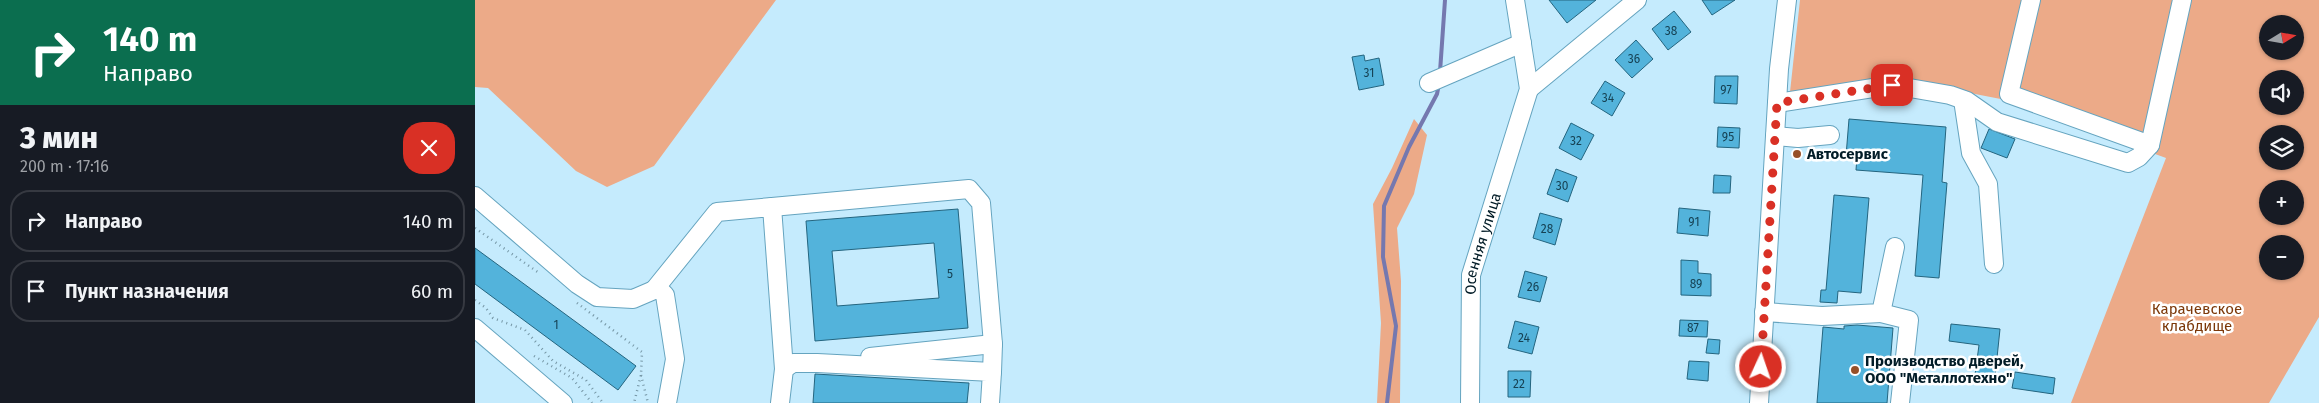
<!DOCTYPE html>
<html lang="ru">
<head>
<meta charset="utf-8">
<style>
  body { margin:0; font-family:"Fira Sans",sans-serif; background:#242831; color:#f1f3f6; height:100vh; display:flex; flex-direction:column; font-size:19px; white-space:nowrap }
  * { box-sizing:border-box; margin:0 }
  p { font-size:16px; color:#9ea1a6 }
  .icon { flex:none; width:28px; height:28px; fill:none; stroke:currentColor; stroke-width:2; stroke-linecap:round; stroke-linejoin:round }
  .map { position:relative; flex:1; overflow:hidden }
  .drawer { display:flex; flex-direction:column; background:#171b24; width:475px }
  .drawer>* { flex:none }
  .guide { background:#0b6e4f; color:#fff; overflow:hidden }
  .needle { width:32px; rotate:79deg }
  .buttons { position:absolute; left:1784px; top:15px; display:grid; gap:10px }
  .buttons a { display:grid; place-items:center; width:45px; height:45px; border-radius:50%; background:#171b24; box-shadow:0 1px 4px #0004; font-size:25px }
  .pin { position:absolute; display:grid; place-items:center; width:42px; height:42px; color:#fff; margin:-21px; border-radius:10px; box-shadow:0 2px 8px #0006 }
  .me { position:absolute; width:55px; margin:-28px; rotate:3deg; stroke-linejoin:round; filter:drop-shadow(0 0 4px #0008) }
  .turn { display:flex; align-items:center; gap:18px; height:105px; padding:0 20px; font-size:22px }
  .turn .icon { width:65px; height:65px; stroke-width:2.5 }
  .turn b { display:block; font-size:35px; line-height:42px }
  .round { display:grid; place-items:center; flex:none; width:52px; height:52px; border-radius:20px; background:#242831 }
  .summary { display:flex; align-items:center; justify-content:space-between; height:85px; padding:0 20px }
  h1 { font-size:30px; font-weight:800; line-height:38px }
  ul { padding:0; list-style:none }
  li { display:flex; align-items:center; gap:15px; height:62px; margin:0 10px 8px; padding:0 10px; border:2px solid #363941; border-radius:20px }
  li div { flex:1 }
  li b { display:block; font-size:19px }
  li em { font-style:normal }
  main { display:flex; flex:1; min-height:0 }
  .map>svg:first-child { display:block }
  .green { fill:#ecaa88; fill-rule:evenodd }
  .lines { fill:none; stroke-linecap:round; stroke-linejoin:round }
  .stream { stroke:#7578af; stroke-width:4 }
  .building { fill:#53b3db; stroke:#24657f; fill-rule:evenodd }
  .minor-casing { stroke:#65a4bf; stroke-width:20 }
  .path { stroke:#7596a5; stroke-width:2.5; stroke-dasharray:1 4; stroke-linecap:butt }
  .minor { stroke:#fff; stroke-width:18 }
  .route { stroke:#d93025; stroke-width:9; stroke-dasharray:0 16.2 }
  .poi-dot { fill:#965028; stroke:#fff; stroke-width:2 }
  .labels { text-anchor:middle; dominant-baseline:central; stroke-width:5; stroke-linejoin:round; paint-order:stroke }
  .number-label { font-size:12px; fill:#164254 }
  .poi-label { font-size:15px; font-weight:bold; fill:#021c27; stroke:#fff; text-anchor:start }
  .street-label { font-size:15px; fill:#021c27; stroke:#fff }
  .park-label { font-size:15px; fill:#7c3809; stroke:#fff }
</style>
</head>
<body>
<main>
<section class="drawer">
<div class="guide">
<div class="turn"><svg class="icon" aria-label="right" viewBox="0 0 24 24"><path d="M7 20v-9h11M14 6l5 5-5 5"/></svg><div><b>140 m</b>Направо</div></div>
</div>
<div class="summary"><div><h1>3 мин</h1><p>200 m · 17:16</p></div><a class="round" style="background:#d93025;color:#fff"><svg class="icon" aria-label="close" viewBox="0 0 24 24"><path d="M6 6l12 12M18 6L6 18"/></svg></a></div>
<ul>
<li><svg class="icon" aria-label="right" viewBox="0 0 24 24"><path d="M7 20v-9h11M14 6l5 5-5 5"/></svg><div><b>Направо</b></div><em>140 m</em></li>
<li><svg class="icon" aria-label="arrive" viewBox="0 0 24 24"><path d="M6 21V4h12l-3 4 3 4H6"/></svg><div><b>Пункт назначения</b></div><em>60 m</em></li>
</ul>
</section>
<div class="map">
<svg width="1844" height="403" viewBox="0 0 1844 403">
  <rect width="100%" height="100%" fill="#c5ebfd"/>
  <!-- green -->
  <path class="green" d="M0 0H301L179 166 132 187 101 171 13 88 0 87Z
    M1325 0H1844V317L1794 403H1596L1691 158 1536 101 1423 79 1315 92ZM1792 24H1820V51H1792ZM1792 79H1820V106H1792ZM1792 134H1820V161H1792ZM1792 189H1820V216H1792ZM1792 244H1820V271H1792Z
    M939 119 952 135 939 194 922 228 926 281 925 403H902L906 323 898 204 917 168Z"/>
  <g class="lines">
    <!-- stream -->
    <path class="stream" d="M965 72 970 0
      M912 403 921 326 908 257 909 206 934 147 962 94 964 84"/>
  </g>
  <!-- building -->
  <path class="building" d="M1074 0H1121L1092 23Z
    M1227 0H1260L1237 15Z
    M1199 11 1216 32 1193 50 1177 29Z
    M1161 40 1178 59 1157 78 1140 60Z
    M889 55 890 61 904 58 909 85 884 90 877 57Z
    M1240 76H1263L1262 104 1239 103Z
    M1130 81 1150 93 1137 116 1116 103Z
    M1374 119 1471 127 1467 182 1472 183 1464 278 1440 276 1448 175 1381 170 1382 157 1371 156Z
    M1096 123 1119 135 1106 160 1084 148Z
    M1243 127 1265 128 1264 148 1242 147Z
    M1514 129 1540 139 1532 158 1506 148Z
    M1081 169 1102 177 1093 202 1072 194Z
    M1239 175 1256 176 1255 193H1238Z
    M1359 195 1394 198 1386 293 1363 291 1362 303 1345 302 1346 290H1351Z
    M1204 208 1235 211 1233 236 1202 233Z
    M483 209 493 328 340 341 331 221ZM459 243 464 298 362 306 357 251Z
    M1065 213 1087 219 1080 245 1058 238Z
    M0 248 161 366 143 390 0 284Z
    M1206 260 1223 261V273L1236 274V296L1206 295Z
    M1050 271 1072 277 1065 302 1043 297Z
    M1205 320 1233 321 1232 337 1204 336Z
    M1040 321 1064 327 1057 354 1033 348Z
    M1476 324 1525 329 1520 377 1500 375 1504 345 1474 341Z
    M1382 325 1418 328 1412 403H1342L1348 327 1369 329V326Z
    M1233 339 1245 340 1244 354 1231 353Z
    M1214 361 1234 362 1233 381 1212 379Z
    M1033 371H1056L1055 397H1033Z
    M1540 372 1580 378 1578 394 1537 388Z
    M340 374 494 383 492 403H338Z"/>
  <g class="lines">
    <!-- minor casing -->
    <g class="minor-casing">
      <g id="minor">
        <path d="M1556 0 1534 94 1675 145 1707 0"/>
        <path d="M954 83 1047 43"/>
        <path d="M1054 89 1162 0"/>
        <path d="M1488 100 1496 153 1513 184 1519 264"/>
        <path d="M1302 103 1417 85 1452 91 1475 95 1492 101 1522 122 1653 163 1664 157 1675 145"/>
        <path d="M1300 136 1323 138 1355 135"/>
        <path d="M0 196 102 284 122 297 158 299 179 290H185L190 295 200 359 192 403"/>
        <path d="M297 207 494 189 506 203 518 344 517 372"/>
        <path d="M179 290 242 212 297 207 309 369 305 403"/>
        <path d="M1289 312 1347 316 1406 313 1420 247"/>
        <path d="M1406 313 1434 320 1425 403"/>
        <path d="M0 328 88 403"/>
        <path d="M395 357 518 344"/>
        <path d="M309 369 318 363H342L517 372 515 403"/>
        <path id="s1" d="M995 403 996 275 1054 89 1040 0"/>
        <path d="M1284 403 1304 69 1312 0"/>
      </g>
    </g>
    <!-- path -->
    <path class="path" d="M0 228 64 273
      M0 300 11 308 18 318 50 330 78 361 111 380 128 403
      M102 303 167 352 166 375 159 403
      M59 356 97 378 117 403
      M166 375 173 403"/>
    <!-- minor -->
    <use href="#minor" class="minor"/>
  </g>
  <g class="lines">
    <!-- route -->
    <path class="route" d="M1286 367 1302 103 1417 85"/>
  </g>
  <!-- markers -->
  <g class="poi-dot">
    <circle cx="1322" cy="154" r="5"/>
    <circle cx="1380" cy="370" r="5"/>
  </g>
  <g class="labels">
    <!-- number labels -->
    <g class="number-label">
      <text x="1196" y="31">38</text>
      <text x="1159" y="59">36</text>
      <text x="894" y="73">31</text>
      <text x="1251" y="90">97</text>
      <text x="1133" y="98">34</text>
      <text x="1253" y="137">95</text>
      <text x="1101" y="141">32</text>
      <text x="1087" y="186">30</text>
      <text x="1219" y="222">91</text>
      <text x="1072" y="229">28</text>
      <text x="475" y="274">5</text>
      <text x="1221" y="284">89</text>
      <text x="1058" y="287">26</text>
      <text x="81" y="325">1</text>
      <text x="1218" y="328">87</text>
      <text x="1049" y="338">24</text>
      <text x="1044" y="384">22</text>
    </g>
    <!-- poi labels -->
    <g class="poi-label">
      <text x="1332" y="154">Автосервис</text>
      <text x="1390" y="361">Производство дверей,<tspan x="1390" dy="17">ООО "Металлотехно"</tspan></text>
    </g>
    <!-- street labels -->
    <g class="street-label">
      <text stroke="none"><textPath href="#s1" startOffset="161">Осенняя улица</textPath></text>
    </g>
    <!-- park labels -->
    <g class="park-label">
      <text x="1722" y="309">Карачевское<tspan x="1722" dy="17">клабдище</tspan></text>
    </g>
  </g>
</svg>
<div class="buttons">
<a><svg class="needle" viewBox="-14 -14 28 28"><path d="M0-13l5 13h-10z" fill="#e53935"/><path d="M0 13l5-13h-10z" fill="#9ea1a6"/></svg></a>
<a><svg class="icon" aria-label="sound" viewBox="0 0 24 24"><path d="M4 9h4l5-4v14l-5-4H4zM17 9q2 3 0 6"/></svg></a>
<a><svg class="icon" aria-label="layers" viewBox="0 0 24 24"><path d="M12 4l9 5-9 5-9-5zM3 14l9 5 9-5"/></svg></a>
<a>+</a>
<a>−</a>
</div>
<div class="pin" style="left:1417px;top:85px;background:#d93025"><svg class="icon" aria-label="arrive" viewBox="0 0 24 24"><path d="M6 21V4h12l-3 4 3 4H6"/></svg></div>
<svg class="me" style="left:1286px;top:367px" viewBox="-20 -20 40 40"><circle r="17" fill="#d93025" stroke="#fff" stroke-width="3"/><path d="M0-11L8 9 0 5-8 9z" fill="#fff"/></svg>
</div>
</main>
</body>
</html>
